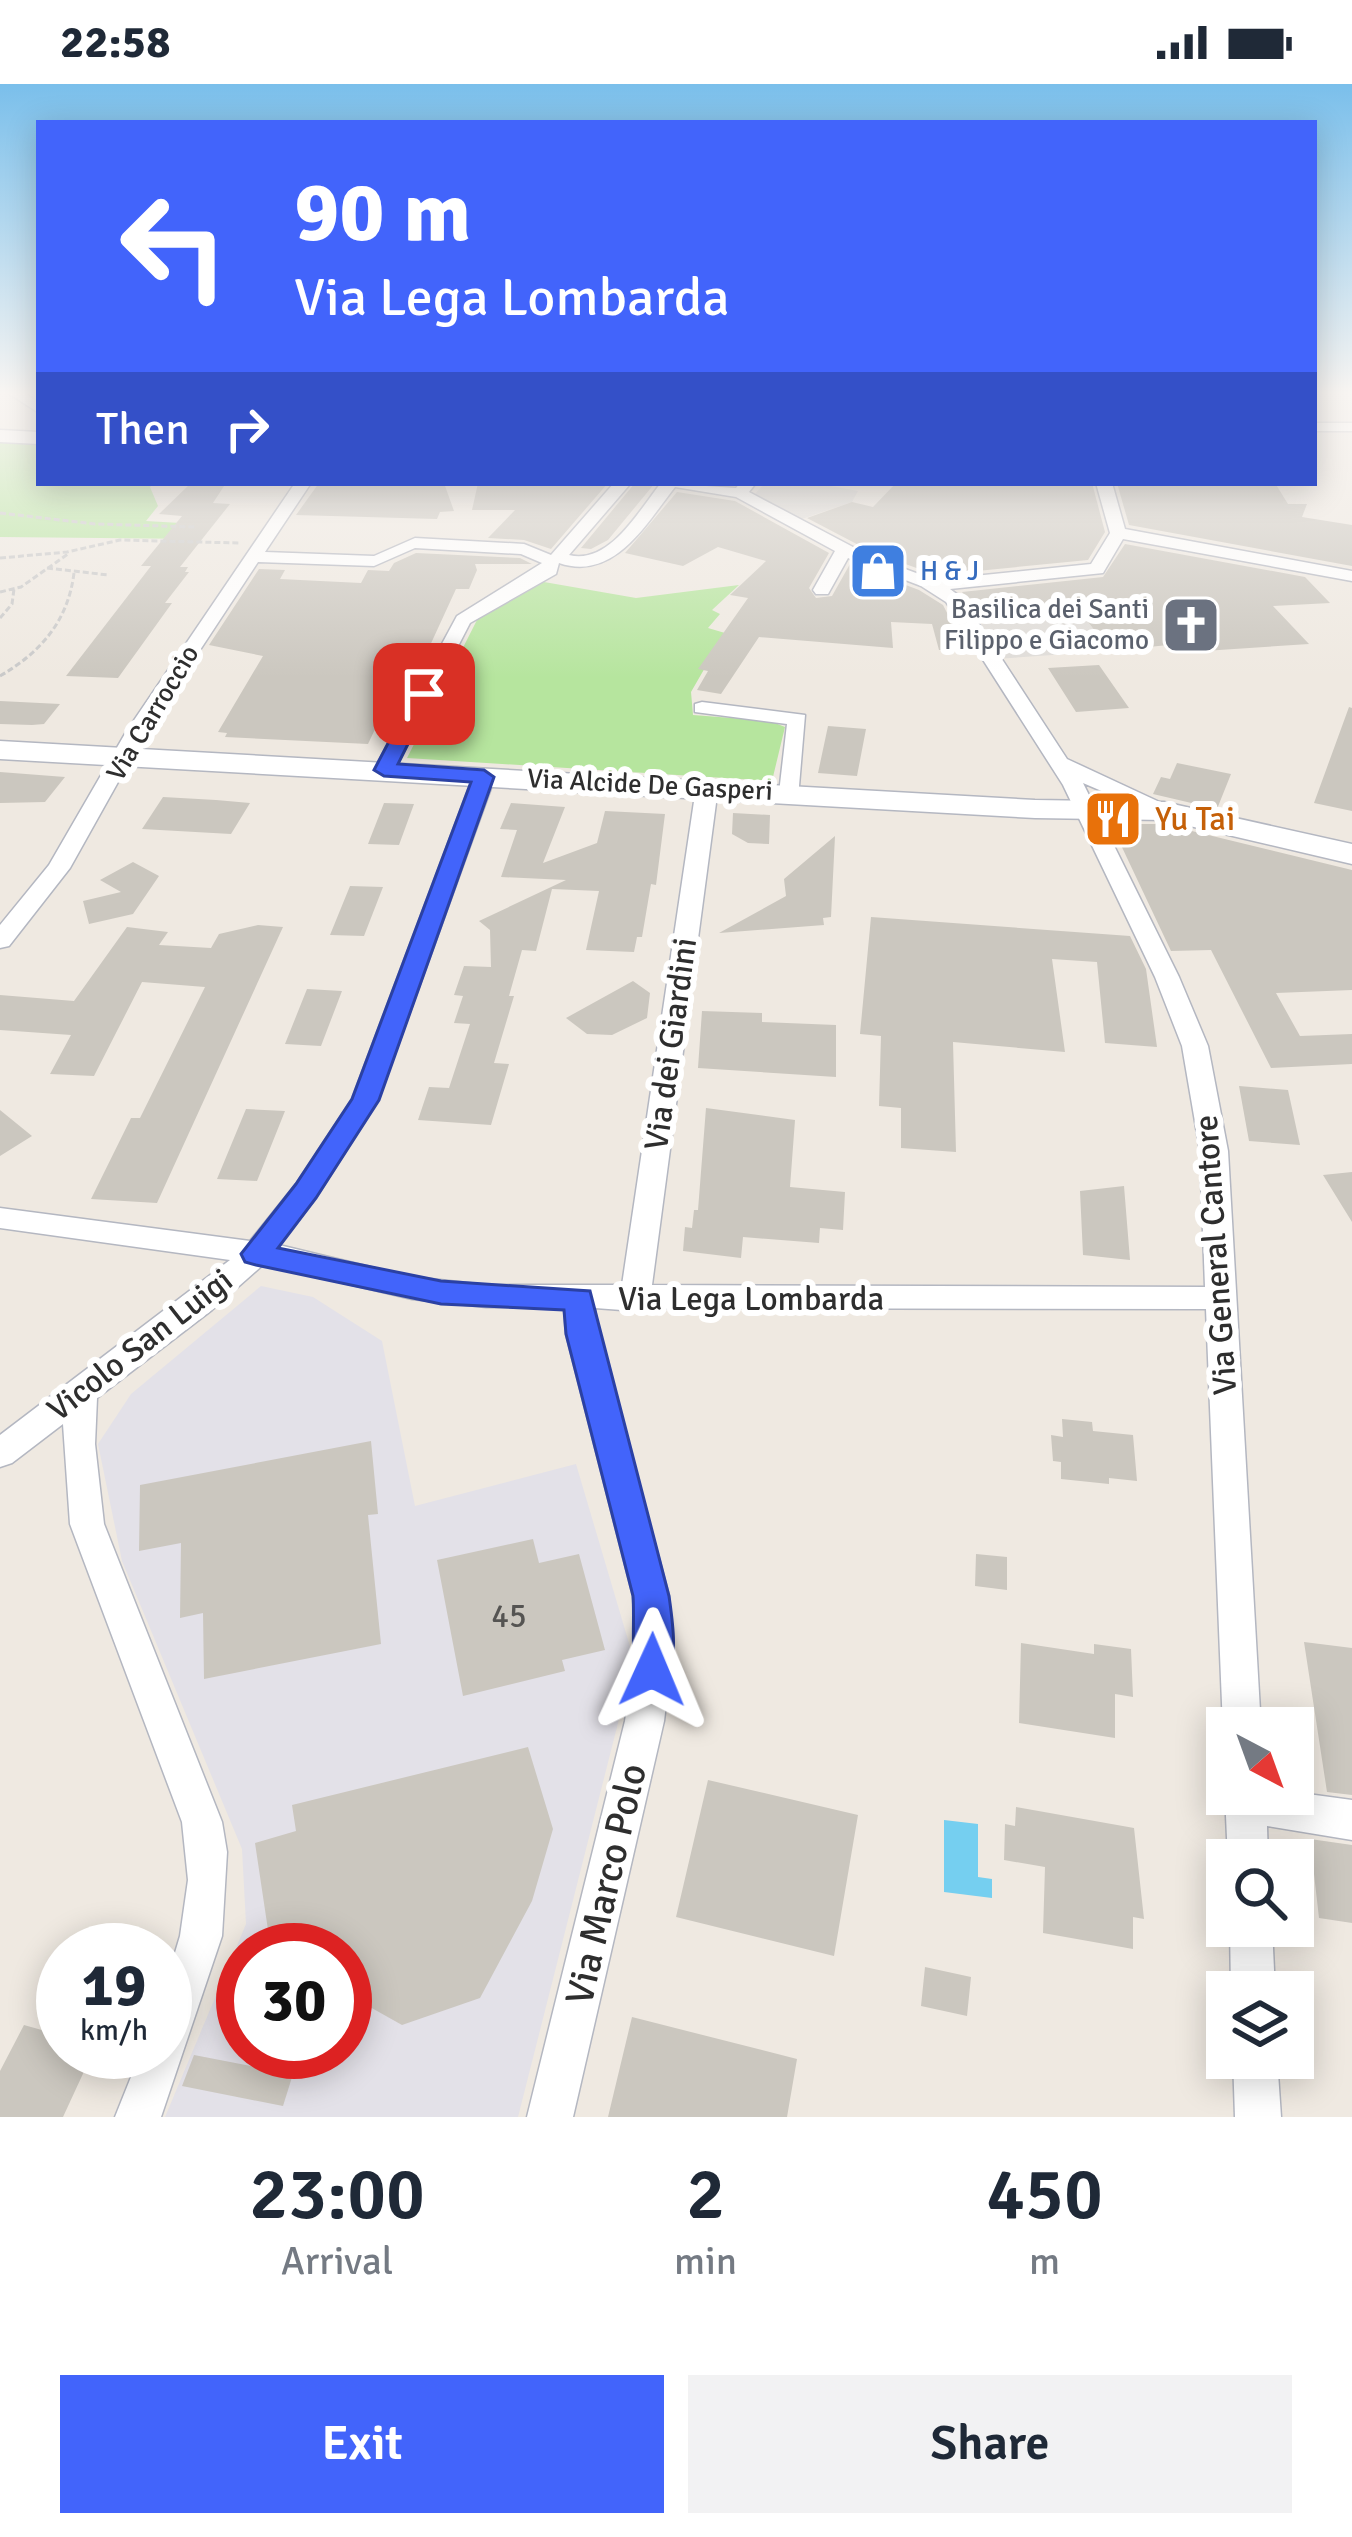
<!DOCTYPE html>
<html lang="en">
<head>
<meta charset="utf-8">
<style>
  body { margin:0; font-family:Signika,sans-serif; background:#f2f2f3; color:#1f2937; height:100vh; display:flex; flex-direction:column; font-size:45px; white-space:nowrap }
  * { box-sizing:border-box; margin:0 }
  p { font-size:39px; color:#747a83 }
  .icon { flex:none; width:66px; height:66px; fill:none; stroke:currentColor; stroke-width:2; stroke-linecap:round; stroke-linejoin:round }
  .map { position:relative; height:2033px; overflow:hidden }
  .sheet { display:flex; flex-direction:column; background:#fff; flex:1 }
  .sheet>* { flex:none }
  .guide { position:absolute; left:36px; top:36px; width:1281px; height:366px; border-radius:0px; box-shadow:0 6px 30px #0003; background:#4264fb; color:#fff; overflow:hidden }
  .needle { width:78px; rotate:139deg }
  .buttons { position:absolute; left:1206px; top:1623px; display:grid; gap:24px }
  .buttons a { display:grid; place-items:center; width:108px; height:108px; border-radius:0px; background:#fff; box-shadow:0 6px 30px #0003; font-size:60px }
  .speed { position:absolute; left:36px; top:1839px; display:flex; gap:24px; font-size:60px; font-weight:700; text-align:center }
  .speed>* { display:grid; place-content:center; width:156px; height:156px; border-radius:50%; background:#fff; box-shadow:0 6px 30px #0003; line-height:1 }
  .speed small { font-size:30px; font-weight:400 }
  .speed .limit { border:18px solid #d22; background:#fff; color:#111 }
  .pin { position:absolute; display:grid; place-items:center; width:102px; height:102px; color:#fff; margin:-51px; border-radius:24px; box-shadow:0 6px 18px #0006 }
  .me { position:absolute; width:132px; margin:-66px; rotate:1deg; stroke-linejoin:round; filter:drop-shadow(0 0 9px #0008) }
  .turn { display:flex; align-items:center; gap:42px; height:252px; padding:0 60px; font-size:54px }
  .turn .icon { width:156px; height:156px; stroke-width:2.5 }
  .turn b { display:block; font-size:84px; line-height:102px }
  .then { display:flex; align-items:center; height:114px; padding:0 60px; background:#0003; gap:24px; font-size:45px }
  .eta { display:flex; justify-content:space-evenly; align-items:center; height:204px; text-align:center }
  .eta b { font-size:72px; font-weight:600; line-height:84px }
  .cta { display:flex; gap:24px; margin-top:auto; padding:24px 60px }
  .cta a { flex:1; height:138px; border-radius:0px; background:#4264fb; color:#fff; font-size:48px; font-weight:600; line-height:138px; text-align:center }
  .cta a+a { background:#f2f2f3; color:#1f2937 }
  .status { display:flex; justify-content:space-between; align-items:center; height:84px; padding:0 60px; background:#fff; direction:ltr }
  .status svg { height:33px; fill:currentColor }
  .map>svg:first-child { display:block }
  .industrial { fill:#e3e1e8; fill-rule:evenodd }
  .green { fill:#b6e59e }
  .plaza { fill:#dfdcd8 }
  .water { fill:#75cff0 }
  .building { fill:#cbc7bf }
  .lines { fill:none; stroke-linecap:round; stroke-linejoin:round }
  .street-casing { stroke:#b4b7c1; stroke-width:3 }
  .secondary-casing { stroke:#b4b7c1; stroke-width:3 }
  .path { stroke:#c9c9c9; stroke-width:3; stroke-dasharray:6 3; stroke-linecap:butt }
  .street { fill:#fff; fill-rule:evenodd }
  .secondary { fill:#fff; fill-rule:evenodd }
  .route { fill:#4264fb; stroke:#2b41a3; stroke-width:3 }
  .labels { text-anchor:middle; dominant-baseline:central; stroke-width:12; stroke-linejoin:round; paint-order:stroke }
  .far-shop-label { font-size:27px; fill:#366cbe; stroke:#fff; text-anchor:start }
  .far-worship-label { font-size:27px; fill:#5b616d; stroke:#fff; text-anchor:end }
  .far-street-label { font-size:27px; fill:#2e2e2e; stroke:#fff }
  .food-label { font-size:33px; fill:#c56008; stroke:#fff; text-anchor:start }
  .street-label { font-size:33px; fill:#2e2e2e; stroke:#fff }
  .near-number-label { font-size:33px; fill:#555452 }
  .near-street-label { font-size:39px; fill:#2e2e2e; stroke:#fff }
</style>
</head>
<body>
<div class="status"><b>22:58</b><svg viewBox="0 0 49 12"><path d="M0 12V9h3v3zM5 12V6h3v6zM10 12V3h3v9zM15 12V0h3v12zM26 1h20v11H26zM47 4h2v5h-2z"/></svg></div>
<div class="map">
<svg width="1352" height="2033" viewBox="0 0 1352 2033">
  <rect width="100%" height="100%" fill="#efe9e1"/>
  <!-- industrial -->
  <path class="industrial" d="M261 1202 313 1213 382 1257 415 1422 576 1380 634 1576 518 2033H165L246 1840 242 1765 122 1477 98 1360 131 1310ZM243 1866H345V1968H243Z"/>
  <!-- green -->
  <path class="green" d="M0 356 39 359V399H154L150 403 158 422 146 437 197 440 201 455 0 453Z
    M544 498 636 514 739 501 712 526 720 530 708 544 725 549 691 608 693 631 770 637 785 643 772 697 407 674 477 536Z"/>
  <!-- plaza -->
  <path class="plaza" d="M765 399H815L858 407 852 418 796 437 754 411Z
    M1085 534 1110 567 996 575 981 540Z"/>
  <!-- water -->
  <path class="water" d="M944 1736 978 1740V1793L992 1795V1814L944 1808Z"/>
  <!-- building -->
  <path class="building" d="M191 399H226L213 419 230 420 180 483H188L185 488H189L165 519H172L118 594 66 592 151 482H141L182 432 159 430Z
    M319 399H444L454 427 440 428 437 435 296 431Z
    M478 399H608L551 465 524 456 488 454 515 426H472Z
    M635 399H655L608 456 591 465 581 464Z
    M896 399H1092L1105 448 1088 476 936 491 872 468 807 434 852 418 873 423Z
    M1117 399H1275L1288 420H1307L1302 433 1352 441V482L1129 441Z
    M677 408 735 417 829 469 809 504 816 514 832 512 850 480 919 506 943 521 966 566H939L932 540 891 538 893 564 759 553 721 610 697 606 708 587 698 585 748 514 730 511 766 477 718 463 683 482 625 469Z
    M1125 460 1305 493 1330 519 1273 522 1309 560 1204 567 1197 558 1110 567 1073 518 975 525 962 508 1103 493Z
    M416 469 520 474 532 480H475L477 486 469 505H456L410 605H394L368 660 225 653 227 649 218 648 263 572 209 561 259 485 285 486 280 495 361 499 368 486 389 487 394 479Z
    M1099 581 1129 624 1076 628 1048 584Z
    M0 617 60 620 44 640 32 641 0 640Z
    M1349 623 1352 624V727L1314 719Z
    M828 642 866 645 857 692 818 689Z
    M1177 679 1231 690 1217 725 1153 710 1161 693 1170 695Z
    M0 688 65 693 45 718 0 719Z
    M163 713 216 716 250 719 231 750 142 745Z
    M384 719 414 720 399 761 368 760Z
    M511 719 565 723 543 779 597 759 605 727 665 730 656 801 651 800 642 853H637L634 868 586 866 599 807 552 805 536 867 522 866 509 912H514L494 979 509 980 491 1041 418 1036 429 1003 449 1004 470 940 454 939 463 912 454 911 464 882 491 883 490 846 479 837 566 796 501 793 517 746 500 745Z
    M733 729 770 731 769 760 748 759 732 750Z
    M1111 740H1163L1352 786V906L1276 909 1300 952 1352 950V980L1271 984 1211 866 1171 867Z
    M835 752 831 833 823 834 824 841 719 849 786 812 784 795Z
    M133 778 159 792 133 830 89 840 83 817 121 808 100 796Z
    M350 802 383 803 364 852 330 851Z
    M871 833 1130 852 1146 885 1157 963 1105 959 1097 878 1052 875 1065 968 953 958 956 1068 901 1064V1024L879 1022 881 952 860 950Z
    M258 841 283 843 157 1119 91 1115 131 1034H140L205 903 142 898 94 992 50 990 71 951 0 946V911L74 917 127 843 168 848 159 861 211 864 219 850Z
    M633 897 650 909 647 934 612 951 587 950 566 934Z
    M307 905 342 907 321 962 285 960Z
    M702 927 762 929V938L836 941V993L698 984Z
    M1239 1002 1288 1006 1300 1061 1249 1057Z
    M706 1024 795 1036 790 1103 845 1108 843 1146 820 1144 819 1159 743 1153 741 1174 683 1167 685 1143 692 1144 694 1126H698Z
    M246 1025 285 1027 257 1097 217 1095Z
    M0 1026 32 1052 0 1072Z
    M1352 1088V1138L1323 1091Z
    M1124 1102 1130 1176 1083 1171 1080 1107Z
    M1062 1335 1092 1338 1093 1347 1133 1351 1137 1397 1109 1394V1400L1061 1395V1378L1053 1377 1051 1351 1063 1353Z
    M371 1357 378 1430 368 1431 381 1560 204 1595 203 1529 180 1534 181 1459 139 1467 140 1401Z
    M533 1455 539 1479 579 1470 605 1566 562 1576 565 1587 463 1612 437 1476Z
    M976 1470 1007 1473V1506L975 1502Z
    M1304 1558 1352 1564V1711L1327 1708Z
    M1021 1559 1094 1570V1560L1131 1565 1133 1613 1115 1610V1654L1019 1639Z
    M528 1663 553 1745 532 1817 480 1914 402 1941 345 1909V1866H271L255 1759 296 1747 292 1721Z
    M708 1696 858 1731 834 1872 676 1833Z
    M1016 1723 1134 1744 1144 1835 1133 1833V1865L1043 1849 1045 1783 1004 1776 1005 1740 1015 1742Z
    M1310 1755 1352 1761V1839L1319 1834Z
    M925 1883 971 1893 967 1932 921 1922Z
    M632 1933 797 1975 787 2033H608Z
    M24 1941 63 1952V1968H93L63 2033H0V1987Z
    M194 1971 293 1990 283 2022 182 2002Z"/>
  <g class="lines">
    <!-- street casing -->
    <g class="street-casing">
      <path id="street" d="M8 309H25L39 319V329Z
        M1314 339H1352V347H1314Z
        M295 399H311L265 468 374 472 415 454 524 460 551 471 614 399H631L569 471C610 481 639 426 661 399L736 404 740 399H756L749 408 870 472 935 496 1091 480 1110 449 1096 399H1112L1125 445 1352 487V497L1123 455 1103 489 950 505 962 514 1067 675 1181 728 1170 735 1162 733 1083 699 1179 893 1208 962 1228 1067 1261 1644H1227V1654L1223 1644 1206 1225 646 1224 635 1227 595 1224 598 1250 669 1512 673 1562 664 1637 573 2033H527L625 1637 636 1562 633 1512 566 1250 564 1224 486 1223 412 1215 264 1180 212 1226 97 1314 95 1360 104 1440 222 1738 227 1768 222 1852 161 2033H115L141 1968H165V1902L180 1852 188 1796 182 1738 70 1440 63 1340 12 1379 0 1383V1351L230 1176 0 1144V1124L250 1157 296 1100 352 1015 473 693 484 687 495 693 378 1016 316 1114 279 1161 412 1193 486 1201H622L696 704 707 698 718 704 652 1201 1205 1203 1200 1067 1182 962 1155 893 1063 701 946 518 921 502 848 474 828 510H816L813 506 835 467 736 413 675 403C646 440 614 498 559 479L556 490 470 539 394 686 384 692 374 686 457 532 542 479 521 470 415 464 374 482 258 478 146 648 70 784 9 862 0 864V841L49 781 126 648Z
        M702 618 805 631 798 714 790 715 779 709 787 640 695 628V620Z
        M1227 1706V1710L1293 1708 1352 1716V1756L1267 1742 1268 1776H1228L1225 1710Z
        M1230 1842H1272L1275 1908H1231Z
        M1233 1974H1277L1281 2033H1235Z"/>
    </g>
    <!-- secondary casing -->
    <g class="secondary-casing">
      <path id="secondary" d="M0 346 39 348V360L0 358Z
        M0 657 1035 716 1164 718 1352 760V780L1164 736 1035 734 0 675Z"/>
    </g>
    <!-- path -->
    <path class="path" d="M0 429 95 440 197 443
      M0 474 67 468 120 456 239 459
      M47 484 108 491
      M0 508 21 503 68 470
      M0 534 12 520 14 505
      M0 592C41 568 68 537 74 489"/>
    <!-- street -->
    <use href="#street" class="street"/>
    <!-- secondary -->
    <use href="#secondary" class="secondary"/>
  </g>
  <!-- sky -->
  <linearGradient id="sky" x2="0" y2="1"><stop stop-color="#7abfeb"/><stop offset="0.52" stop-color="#f8f5f2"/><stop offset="1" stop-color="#f8f5f2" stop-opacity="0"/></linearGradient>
  <rect width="1352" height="594" fill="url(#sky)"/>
  <!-- route -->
  <path class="route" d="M424 605 433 610 398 680 484 686 494 693 379 1016 316 1114 278 1164 441 1197 590 1207 669 1512C673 1541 678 1571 666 1599L652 1604 639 1599C630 1578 635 1537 633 1512L566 1250 564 1226 441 1220 256 1181 245 1178 241 1170 296 1100 352 1015 471 698 384 692 374 686 414 610Z"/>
  <!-- icons -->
  <defs>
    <g id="shop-square" transform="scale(3)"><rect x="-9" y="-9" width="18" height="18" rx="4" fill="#3f7fe0" stroke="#fff"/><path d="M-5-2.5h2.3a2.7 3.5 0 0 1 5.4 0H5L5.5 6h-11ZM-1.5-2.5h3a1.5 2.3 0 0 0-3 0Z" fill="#fff"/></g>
    <g id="church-square" transform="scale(3)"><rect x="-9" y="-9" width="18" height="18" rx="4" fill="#6b7280" stroke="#fff"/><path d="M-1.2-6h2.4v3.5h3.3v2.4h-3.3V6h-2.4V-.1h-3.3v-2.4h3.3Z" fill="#fff"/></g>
    <g id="restaurant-square" transform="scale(3)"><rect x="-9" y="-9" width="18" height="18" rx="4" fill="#e8710a" stroke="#fff"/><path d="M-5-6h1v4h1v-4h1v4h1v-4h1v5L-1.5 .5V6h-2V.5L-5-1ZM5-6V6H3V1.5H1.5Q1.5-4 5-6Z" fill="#fff"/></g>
  </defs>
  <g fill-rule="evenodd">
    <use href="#shop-square" x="878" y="487"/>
    <use href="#church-square" x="1191" y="541"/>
    <use href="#restaurant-square" x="1113" y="735"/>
  </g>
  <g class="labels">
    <!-- far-shop labels -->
    <g class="far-shop-label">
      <text x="920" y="487">H &amp; J</text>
    </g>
    <!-- far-worship labels -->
    <g class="far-worship-label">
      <text x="1149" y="525">Basilica dei Santi<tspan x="1149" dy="31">Filippo e Giacomo</tspan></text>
    </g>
    <!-- far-street labels -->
    <g class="far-street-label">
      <text transform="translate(153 629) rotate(-59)">Via Carroccio</text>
      <text transform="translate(650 701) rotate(3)">Via Alcide De Gasperi</text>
    </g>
    <!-- food labels -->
    <g class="food-label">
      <text x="1155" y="735">Yu Tai</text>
    </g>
    <!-- street labels -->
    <g class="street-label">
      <text transform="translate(671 960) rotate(-82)">Via dei Giardini</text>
      <text transform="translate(1216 1171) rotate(-94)">Via General Cantore</text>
      <text x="751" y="1215">Via Lega Lombarda</text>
      <text transform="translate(140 1261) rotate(-38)">Vicolo San Luigi</text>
    </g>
    <!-- near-number labels -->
    <g class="near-number-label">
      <text x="509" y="1532">45</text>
    </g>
    <!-- near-street labels -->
    <g class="near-street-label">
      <text transform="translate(606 1800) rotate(-77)">Via Marco Polo</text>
    </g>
  </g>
</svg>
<div class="buttons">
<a><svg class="needle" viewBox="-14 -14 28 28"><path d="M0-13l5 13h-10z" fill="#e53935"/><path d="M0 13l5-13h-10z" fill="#747a83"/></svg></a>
<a><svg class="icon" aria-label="search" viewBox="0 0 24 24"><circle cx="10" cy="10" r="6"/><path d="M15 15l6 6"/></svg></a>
<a><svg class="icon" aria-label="layers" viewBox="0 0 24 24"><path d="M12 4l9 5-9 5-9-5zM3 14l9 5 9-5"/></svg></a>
</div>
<div class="speed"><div>19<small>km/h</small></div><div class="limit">30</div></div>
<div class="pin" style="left:424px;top:610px;background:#d93025"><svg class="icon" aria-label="arrive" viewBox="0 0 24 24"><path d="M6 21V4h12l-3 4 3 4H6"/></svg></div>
<svg class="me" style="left:652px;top:1586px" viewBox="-20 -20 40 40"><path d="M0-17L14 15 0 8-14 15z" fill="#4264fb" stroke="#fff" stroke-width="4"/></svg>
<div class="guide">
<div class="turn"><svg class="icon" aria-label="left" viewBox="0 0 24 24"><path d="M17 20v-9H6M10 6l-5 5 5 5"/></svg><div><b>90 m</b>Via Lega Lombarda</div></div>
<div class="then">Then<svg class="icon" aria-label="right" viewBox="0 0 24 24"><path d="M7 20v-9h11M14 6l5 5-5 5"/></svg></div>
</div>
</div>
<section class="sheet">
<div class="eta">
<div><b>23:00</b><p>Arrival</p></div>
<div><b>2</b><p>min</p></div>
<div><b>450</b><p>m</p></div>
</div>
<div class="cta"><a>Exit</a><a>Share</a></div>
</section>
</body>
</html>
